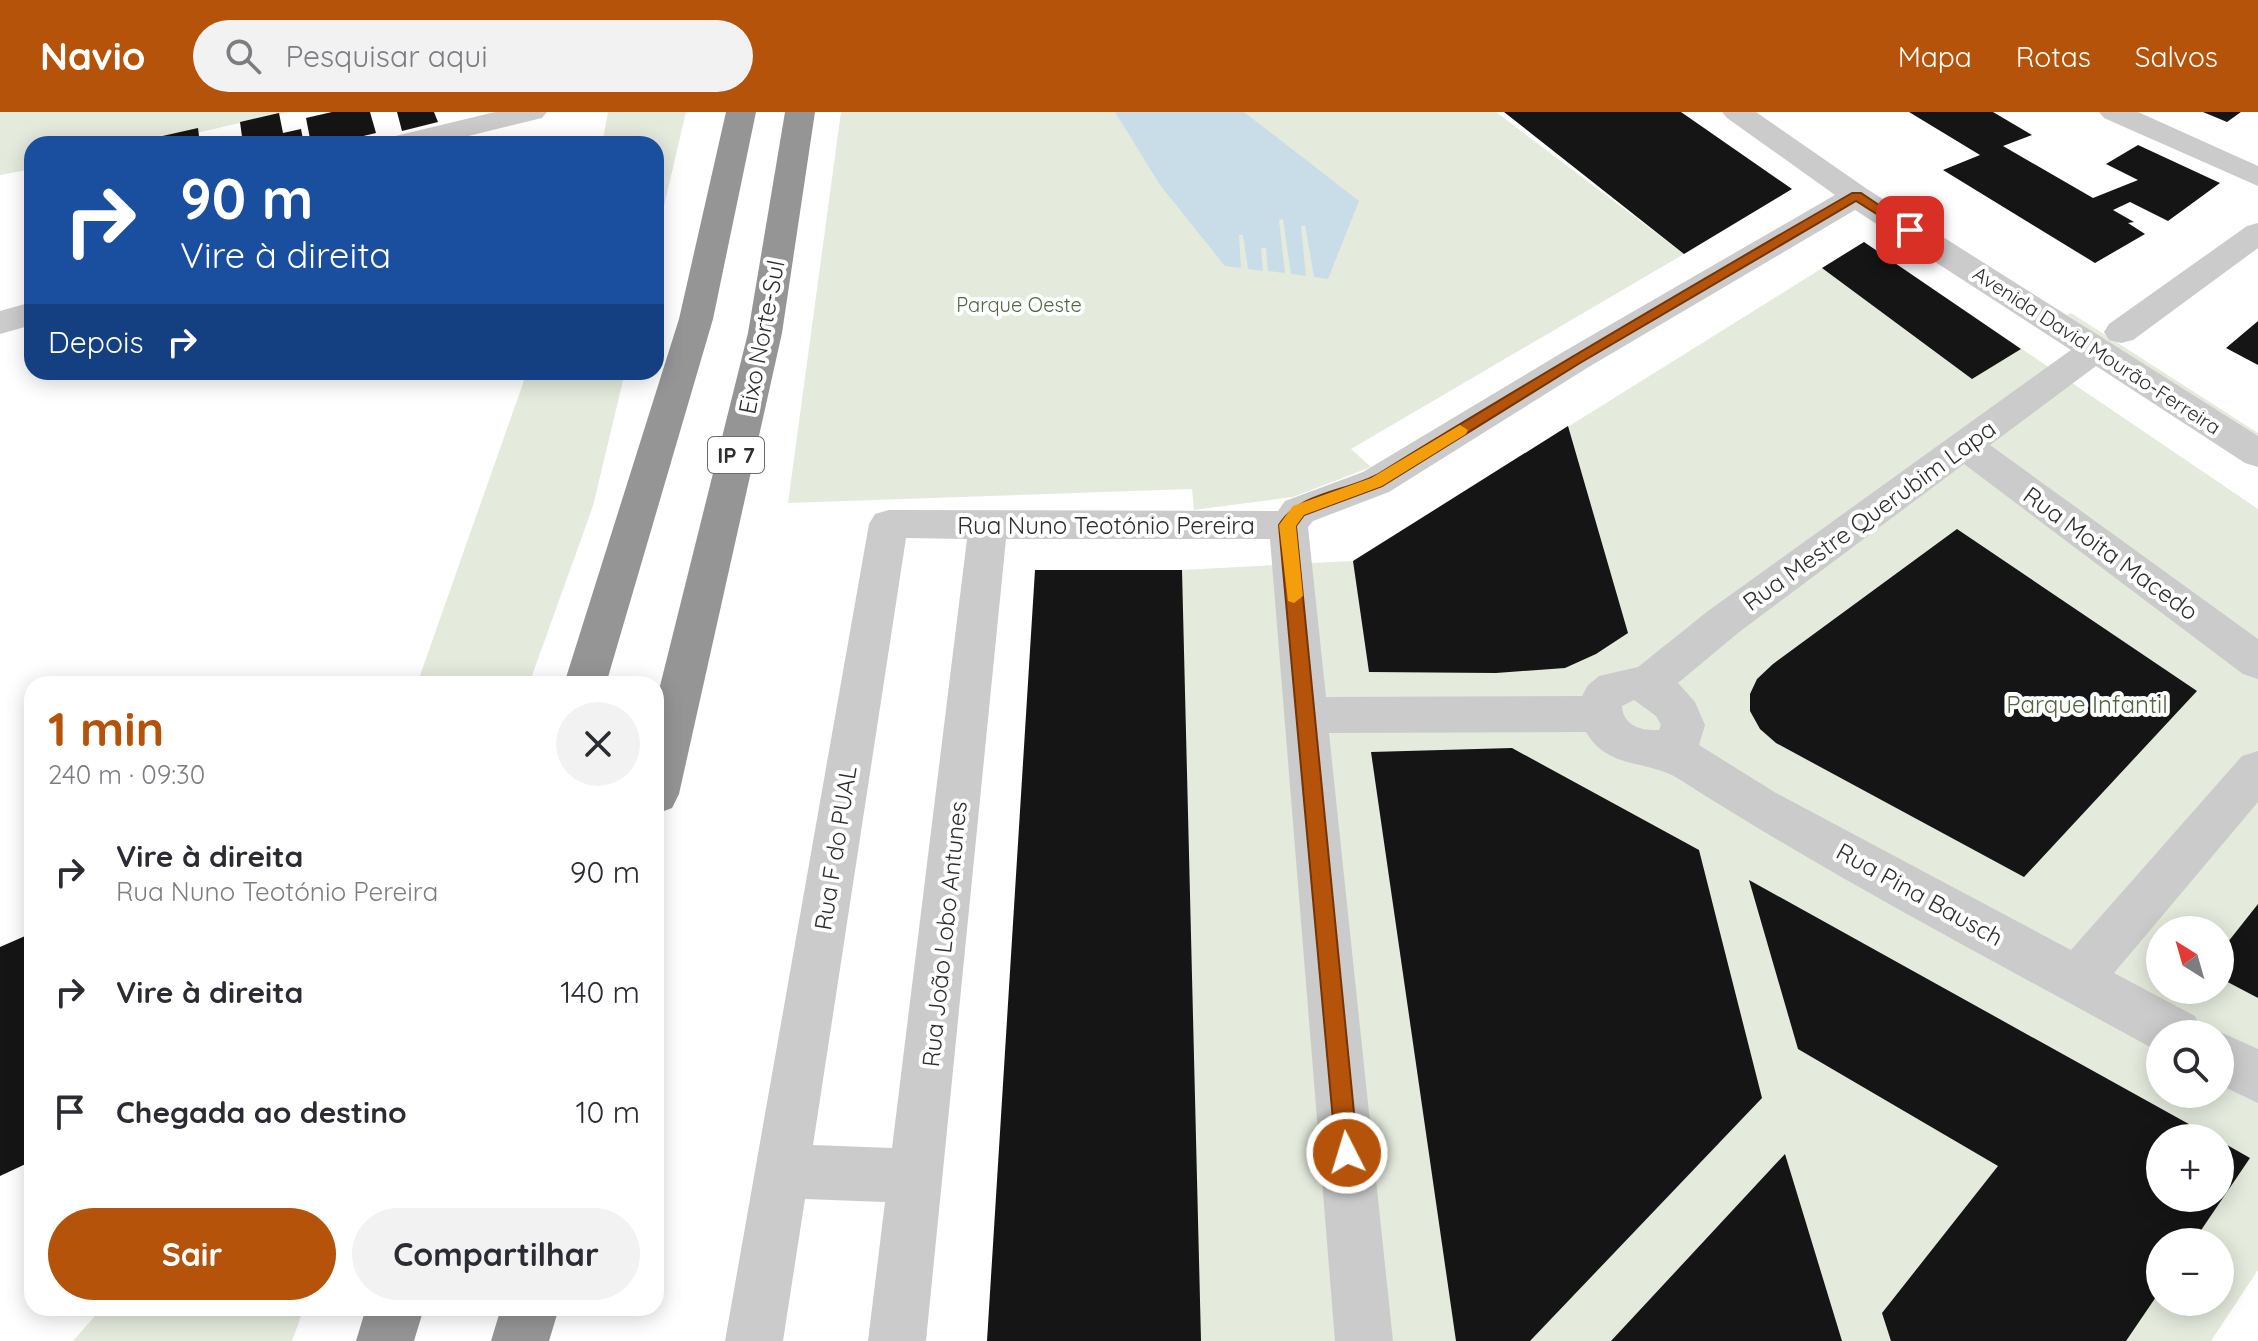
<!DOCTYPE html>
<html lang="pt">
<head>
<meta charset="utf-8">
<style>
  body { margin:0; font-family:Quicksand,sans-serif; background:#f2f2f3; color:#2b2b33; height:100vh; display:flex; flex-direction:column; font-size:30px; white-space:nowrap }
  * { box-sizing:border-box; margin:0 }
  p { font-size:26px; color:#7c7c81 }
  .icon { flex:none; width:44px; height:44px; fill:none; stroke:currentColor; stroke-width:2; stroke-linecap:round; stroke-linejoin:round }
  .map { position:relative; flex:1; overflow:hidden }
  .panel { position:absolute; left:24px; top:564px; width:640px; height:640px; display:flex; flex-direction:column; background:#fff; border-radius:24px; box-shadow:0 4px 20px #0003 }
  .panel>* { flex:none }
  .guide { position:absolute; left:24px; top:24px; width:640px; height:244px; border-radius:24px; box-shadow:0 4px 20px #0003; background:#1a4fa0; color:#fff; overflow:hidden }
  .needle { width:52px; rotate:323deg }
  .fabs { position:absolute; left:2146px; top:804px; display:grid; gap:16px }
  .fabs a { display:grid; place-items:center; width:88px; height:88px; border-radius:50%; background:#fff; box-shadow:0 4px 20px #0003; font-size:40px }
  .pin { position:absolute; display:grid; place-items:center; width:68px; height:68px; color:#fff; margin:-34px; border-radius:16px; box-shadow:0 4px 12px #0006 }
  .me { position:absolute; width:88px; margin:-44px; rotate:355deg; stroke-linejoin:round; filter:drop-shadow(0 0 6px #0008) }
  .turn { display:flex; align-items:center; gap:28px; height:168px; padding:0 24px; font-size:36px }
  .turn .icon { width:104px; height:104px; stroke-width:2.5 }
  .turn b { display:block; font-size:56px; line-height:68px }
  .then { display:flex; align-items:center; height:76px; padding:0 24px; background:#0003; gap:16px; font-size:30px }
  .round { display:grid; place-items:center; flex:none; width:84px; height:84px; border-radius:42px; background:#f2f2f3 }
  .head { display:flex; align-items:center; justify-content:space-between; height:136px; padding:0 24px }
  h1 { font-size:48px; font-weight:700; line-height:60px; color:#b45309 }
  .primary-button { display:flex; gap:16px; margin-top:auto; padding:16px 24px }
  .primary-button a { flex:1; height:92px; border-radius:48px; background:#b45309; color:#fff; font-size:32px; font-weight:700; line-height:92px; text-align:center }
  .primary-button a+a { background:#f2f2f3; color:#2b2b33 }
  ul { padding:0; list-style:none }
  li { display:flex; align-items:center; gap:24px; height:120px; padding:0 24px }
  li div { flex:1 }
  li b { display:block; font-size:30px }
  li em { font-style:normal }
  header { display:flex; align-items:center; gap:48px; box-sizing:border-box; height:112px; padding:0 40px; background:#b45309; color:#fff }
  header strong { font-size:38px }
  nav { display:flex; gap:44px; margin-inline-start:auto; font-size:28px }
  .search { width:560px; height:72px; background:#f2f2f3; display:flex; align-items:center; gap:20px; box-sizing:border-box; padding:0 28px; border-radius:44px; color:#7c7c81; font-size:30px }
  .map>svg:first-child { display:block }
  .green { fill:#e4eadc; fill-rule:evenodd }
  .water { fill:#c9dde9 }
  .building { fill:#151515 }
  .lines { fill:none; stroke-linecap:round; stroke-linejoin:round }
  .minor { fill:#cbcbcb; fill-rule:evenodd }
  .highway { fill:#959595; fill-rule:evenodd }
  .route { fill:#b45309; stroke:#753606; stroke-width:2 }
  .slow { fill:#f59e0b }
  .labels { text-anchor:middle; dominant-baseline:central; stroke-width:8; stroke-linejoin:round; paint-order:stroke }
  .far-park-label { font-size:20px; fill:#51663e; stroke:#fff }
  .far-street-label { font-size:20px; fill:#2e2e2e; stroke:#fff }
  .shield { fill:#fff; stroke:#6d6d6d; stroke-width:2 }
  .shield-label { font-size:22px; font-weight:bold; fill:#2e2e2e }
  .street-label { font-size:24px; fill:#2e2e2e; stroke:#fff }
  .park-label { font-size:24px; fill:#51663e; stroke:#fff }
</style>
</head>
<body>
<header>
<strong>Navio</strong>
<div class="search"><svg class="icon" aria-label="search" viewBox="0 0 24 24"><circle cx="10" cy="10" r="6"/><path d="M15 15l6 6"/></svg>Pesquisar aqui</div>
<nav><a>Mapa</a><a>Rotas</a><a>Salvos</a></nav>
</header>
<div class="map">
<svg width="2258" height="1229" viewBox="0 0 2258 1229">
  <rect width="100%" height="100%" fill="#fff"/>
  <!-- green -->
  <path class="green" d="M0 0H288L149 32H32V57L0 63Z
    M608 0H686L656 128V32H602Z
    M841 0H1496L1684 142 1351 337 1371 355 1293 385 1194 398 1192 377 788 391Z
    M1864 130 2258 397V1158L2211 1229H987L1182 458 1353 449ZM2160 818H2220V878H2160ZM2160 922H2220V982H2160ZM2160 1026H2220V1086H2160ZM2160 1130H2220V1190H2160Z
    M2071 201 2258 321V329L2067 203Z
    M527 260H625L593 394 529 572H417Z
    M102 1196H304L292 1229H73Z"/>
  <!-- water -->
  <path class="water" d="M1115 0H1244L1359 89 1328 167 1314 165 1305 113 1301 114 1306 164 1291 162 1283 107 1279 108 1285 161 1268 159 1266 136H1261L1263 159 1248 157 1243 123H1239L1241 156 1225 154 1160 73Z"/>
  <!-- building -->
  <path class="building" d="M332 0H370L376 21 330 32H311L306 6Z
    M397 0H434L438 10 402 19Z
    M1504 0H1681L1792 77 1684 142Z
    M1909 0H1993L2032 23 2003 34 2093 86 2138 68 2106 52 2138 33 2220 71 2168 109 2130 90 2113 98 2134 110 2128 111 2145 122 2095 151 1943 58 1980 43Z
    M2203 0H2241L2227 10Z
    M279 1 283 21 301 17 304 32H243L240 10Z
    M198 16 200 32H158V25Z
    M1864 130 2021 237 1972 267 1822 156Z
    M2258 209V253L2226 236Z
    M1568 314 1628 521 1596 542 1565 556 1496 561 1369 560 1353 449Z
    M1957 417 2197 579 2024 765 1776 631 1760 617 1750 599V582L1757 567 1773 552Z
    M1035 458H1182L1201 1229H987Z
    M1512 636 1699 738 1762 986 1530 1229H1456L1371 640Z
    M1749 768 2214 1026H2160V1086H2220V1029L2250 1046 2193 1130H2160V1179L2126 1229H1891L1882 1201 1998 1054 1798 937Z
    M2258 792V886L2220 866V840Z
    M32 821V1049L0 1064V835Z
    M1785 1042 1842 1229H1611Z"/>
  <g class="lines">
    <!-- minor -->
    <path class="minor" d="M495 0H547L542 6 436 32H383L387 26Z
      M1722 0H1756L1867 77 2258 324V355L2245 351 2096 254 1990 333 2258 527V567L2243 562 1964 352 1738 521 1678 571 1695 590 1705 613 1699 633 1776 681 2071 838 2242 644 2258 639V690L2114 861 2195 904 2203 922H2160L2159 940C1998 851 1833 766 1679 667 1647 647 1608 658 1586 620L1329 621 1393 1229H1335L1270 427H1006L926 1229H868L885 1090 805 1087 783 1229H725L869 412 875 402 889 398 1278 399 1285 389 1363 360 1563 240 1835 83 1727 6ZM1855 98 2071 238 1708 499 1638 555 1599 564 1588 573 1582 584 1326 585 1308 415 1313 409 1389 380 1587 256ZM906 426 967 427 892 1036 813 1033ZM1634 588 1656 604 1661 613 1659 618C1642 619 1623 614 1622 594Z
      M2099 0H2138L2258 54V74L2104 6Z
      M2258 111V136L2133 228 2121 231 2109 228 2104 220 2109 212 2247 114Z
      M32 190V213L0 222V199Z
      M2220 920 2258 937V991L2220 973V922H2214Z"/>
    <!-- highway -->
    <path class="highway" d="M726 0H756L713 207 606 572H564L679 207Z
      M785 0H815L782 221 679 682 672 696 656 702V590L748 221Z
      M366 1196H424L414 1229H356Z
      M501 1196H559L549 1229H491Z"/>
  </g>
  <!-- route -->
  <path class="route" d="M1852 81H1861L1916 118 1905 120 1856 89 1580 251 1382 374 1304 403 1296 414 1358 1041 1355 1049 1347 1052 1339 1049 1336 1041 1279 413C1300 379 1348 380 1380 361 1536 265 1693 173 1852 81Z"/>
  <!-- slow -->
  <path class="slow" d="M1460 313 1468 318 1466 322 1382 374 1304 403 1296 414 1303 484 1294 491 1288 489 1279 413 1293 394 1371 366Z"/>
  <g class="labels">
    <!-- far-park labels -->
    <g class="far-park-label">
      <text x="1019" y="192">Parque Oeste</text>
    </g>
    <!-- far-street labels -->
    <g class="far-street-label">
      <text transform="translate(2097 238) rotate(33)">Avenida David Mourão-Ferreira</text>
    </g>
    <!-- shield labels -->
    <rect class="shield" x="708" y="325" width="56" height="36" rx="6"/>
    <g class="shield-label">
      <text x="736" y="343">IP 7</text>
    </g>
    <!-- street labels -->
    <g class="street-label">
      <text transform="translate(761 225) rotate(-79)">Eixo Norte-Sul</text>
      <text transform="translate(1869 403) rotate(-36)">Rua Mestre Querubim Lapa</text>
      <text x="1106" y="413">Rua Nuno Teotónio Pereira</text>
      <text transform="translate(2111 441) rotate(36)">Rua Moita Macedo</text>
      <text transform="translate(835 736) rotate(-81)">Rua F do PUAL</text>
      <text transform="translate(1920 782) rotate(29)">Rua Pina Bausch</text>
      <text transform="translate(944 822) rotate(-84)">Rua João Lobo Antunes</text>
    </g>
    <!-- park labels -->
    <g class="park-label">
      <text x="2087" y="592">Parque Infantil</text>
    </g>
  </g>
</svg>
<div class="fabs">
<a><svg class="needle" viewBox="-14 -14 28 28"><path d="M0-13l5 13h-10z" fill="#e53935"/><path d="M0 13l5-13h-10z" fill="#7c7c81"/></svg></a>
<a><svg class="icon" aria-label="search" viewBox="0 0 24 24"><circle cx="10" cy="10" r="6"/><path d="M15 15l6 6"/></svg></a>
<a>+</a>
<a>−</a>
</div>
<div class="pin" style="left:1910px;top:118px;background:#d93025"><svg class="icon" aria-label="arrive" viewBox="0 0 24 24"><path d="M6 21V4h12l-3 4 3 4H6"/></svg></div>
<svg class="me" style="left:1347px;top:1041px" viewBox="-20 -20 40 40"><circle r="17" fill="#b45309" stroke="#fff" stroke-width="3"/><path d="M0-11L8 9 0 5-8 9z" fill="#fff"/></svg>
<div class="guide">
<div class="turn"><svg class="icon" aria-label="right" viewBox="0 0 24 24"><path d="M7 20v-9h11M14 6l5 5-5 5"/></svg><div><b>90 m</b>Vire à direita</div></div>
<div class="then">Depois<svg class="icon" aria-label="right" viewBox="0 0 24 24"><path d="M7 20v-9h11M14 6l5 5-5 5"/></svg></div>
</div>
<section class="panel">
<div class="head"><div><h1>1 min</h1><p>240 m · 09:30</p></div><a class="round"><svg class="icon" aria-label="close" viewBox="0 0 24 24"><path d="M6 6l12 12M18 6L6 18"/></svg></a></div>
<ul>
<li><svg class="icon" aria-label="right" viewBox="0 0 24 24"><path d="M7 20v-9h11M14 6l5 5-5 5"/></svg><div><b>Vire à direita</b><p>Rua Nuno Teotónio Pereira</p></div><em>90 m</em></li>
<li><svg class="icon" aria-label="right" viewBox="0 0 24 24"><path d="M7 20v-9h11M14 6l5 5-5 5"/></svg><div><b>Vire à direita</b></div><em>140 m</em></li>
<li><svg class="icon" aria-label="arrive" viewBox="0 0 24 24"><path d="M6 21V4h12l-3 4 3 4H6"/></svg><div><b>Chegada ao destino</b></div><em>10 m</em></li>
</ul>
<div class="primary-button"><a>Sair</a><a>Compartilhar</a></div>
</section>
</div>
</body>
</html>
